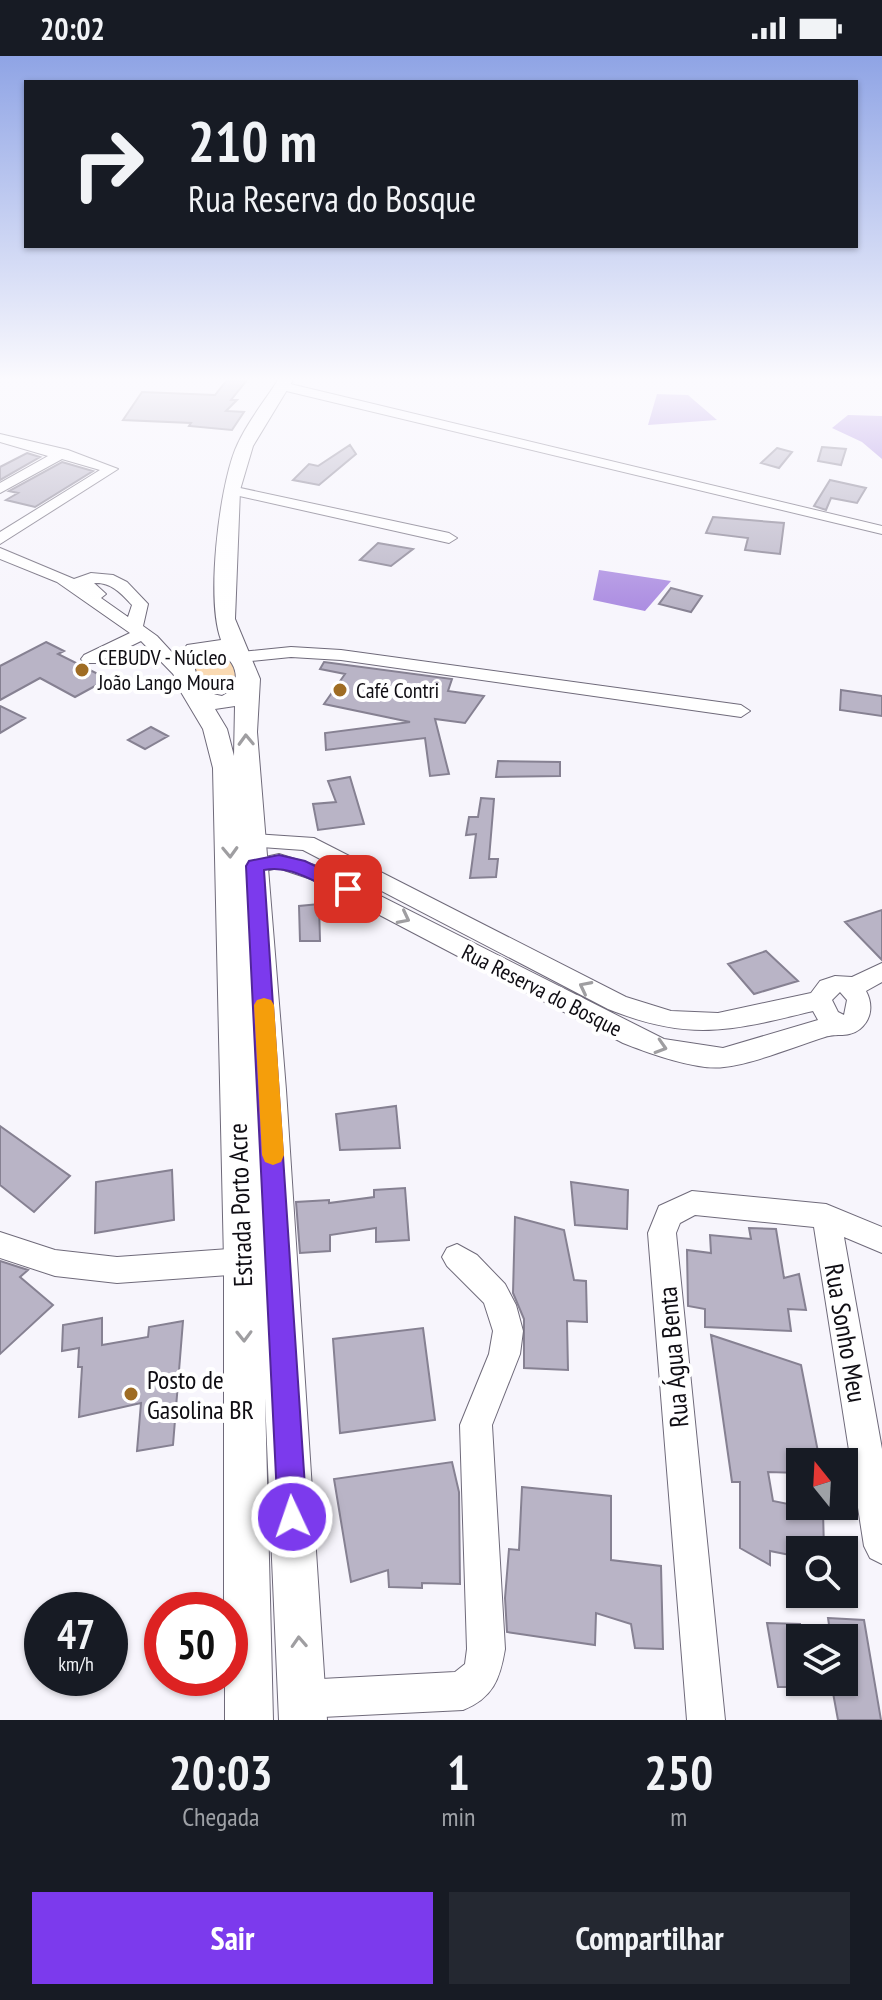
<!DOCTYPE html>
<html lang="pt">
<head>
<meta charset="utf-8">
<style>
  body { margin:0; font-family:"PT Sans Narrow",sans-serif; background:#242831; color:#f1f3f6; height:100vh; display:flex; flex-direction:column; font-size:30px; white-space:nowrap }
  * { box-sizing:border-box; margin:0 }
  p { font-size:26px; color:#9ea1a6 }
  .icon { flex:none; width:44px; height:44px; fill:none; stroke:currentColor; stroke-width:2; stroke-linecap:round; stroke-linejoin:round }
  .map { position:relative; height:1664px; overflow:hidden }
  .drawer { display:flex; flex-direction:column; background:#171b24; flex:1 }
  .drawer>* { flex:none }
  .guide { position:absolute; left:24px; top:24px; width:834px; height:168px; border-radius:0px; box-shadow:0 2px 6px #0004; background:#171b24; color:#f1f3f6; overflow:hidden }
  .needle { width:52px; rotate:342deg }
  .controls { position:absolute; left:786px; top:1392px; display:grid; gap:16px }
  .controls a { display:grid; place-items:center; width:72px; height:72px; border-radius:0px; background:#171b24; box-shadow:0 2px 6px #0004; font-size:40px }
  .speed { position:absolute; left:24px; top:1536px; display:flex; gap:16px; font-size:40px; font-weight:700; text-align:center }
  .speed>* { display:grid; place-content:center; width:104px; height:104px; border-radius:50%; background:#171b24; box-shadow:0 2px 6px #0004; line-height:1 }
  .speed small { font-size:20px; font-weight:400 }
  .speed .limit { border:12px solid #d22; background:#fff; color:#111 }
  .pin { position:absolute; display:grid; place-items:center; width:68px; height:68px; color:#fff; margin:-34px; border-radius:16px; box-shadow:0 4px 12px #0006 }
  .me { position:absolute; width:88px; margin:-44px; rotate:357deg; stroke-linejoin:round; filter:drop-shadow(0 0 6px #0008) }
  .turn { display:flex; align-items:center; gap:28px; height:168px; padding:0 32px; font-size:36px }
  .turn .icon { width:104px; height:104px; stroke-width:2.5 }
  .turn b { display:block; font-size:56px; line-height:68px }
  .eta { display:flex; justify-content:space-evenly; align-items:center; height:136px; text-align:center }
  .eta b { font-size:48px; font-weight:800; line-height:56px }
  .primary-button { display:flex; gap:16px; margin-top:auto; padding:16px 32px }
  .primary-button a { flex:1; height:92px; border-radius:0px; background:#7c3aed; color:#fff; font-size:32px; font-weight:800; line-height:92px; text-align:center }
  .primary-button a+a { background:#242831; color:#f1f3f6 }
  .status { display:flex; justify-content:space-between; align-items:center; height:56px; padding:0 40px; background:#171b24; direction:ltr }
  .status svg { height:22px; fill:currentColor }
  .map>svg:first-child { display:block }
  .green { fill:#fadab3 }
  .water { fill:#ab8ce1 }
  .building { fill:#b9b4c6; stroke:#868192; stroke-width:2 }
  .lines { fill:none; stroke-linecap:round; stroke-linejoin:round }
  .minor-casing { stroke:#6f6a7a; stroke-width:2 }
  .major-casing { stroke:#6f6a7a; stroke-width:2 }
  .minor { fill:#fff; fill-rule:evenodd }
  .major { fill:#fff; fill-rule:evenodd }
  .oneway { stroke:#9f9ea1 }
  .route { fill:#7c3aed; stroke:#51269a; stroke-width:2 }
  .slow { fill:#f59e0b }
  .poi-dot { fill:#9f6c23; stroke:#fff; stroke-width:3 }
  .labels { text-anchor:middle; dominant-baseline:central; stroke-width:8; stroke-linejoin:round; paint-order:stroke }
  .poi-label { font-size:22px; fill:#0f0d13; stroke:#fff; text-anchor:start }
  .street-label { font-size:22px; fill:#0f0d13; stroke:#fff }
  .near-street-label { font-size:26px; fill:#0f0d13; stroke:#fff }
  .near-poi-label { font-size:26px; fill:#0f0d13; stroke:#fff; text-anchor:start }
</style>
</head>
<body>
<div class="status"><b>20:02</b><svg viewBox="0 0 49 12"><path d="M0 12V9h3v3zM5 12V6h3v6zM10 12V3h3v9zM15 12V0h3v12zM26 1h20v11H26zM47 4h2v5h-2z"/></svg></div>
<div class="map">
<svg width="882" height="1664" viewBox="0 0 882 1664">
  <rect width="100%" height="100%" fill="#f7f5fc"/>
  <!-- green -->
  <path class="green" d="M210 596C231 599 235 608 238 627 224 642 206 632 195 619L193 608 200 600Z"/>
  <!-- water -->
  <path class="water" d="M657 338 688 339 717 364 648 369Z
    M848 359 882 360V403L862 386 832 372Z
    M599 514 671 525 645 555 593 544Z"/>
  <!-- building -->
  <path class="building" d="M227 324H247L231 344H237L226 355 244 356 232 374 189 370 191 367 123 364 142 336 215 339Z
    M350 389 356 398 319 429 293 424 309 408 318 410Z
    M822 391 846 393 841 409 818 405Z
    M777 392 792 396 779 412 761 407Z
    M27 397 40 401 0 424V411Z
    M62 406 93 415 35 451 6 444 18 437 9 435Z
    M830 424 866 432 857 447 831 442 826 454 814 450Z
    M713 461 784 467 780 498 745 494 748 482 706 477Z
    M378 487 413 493 391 510 360 504Z
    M671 532 702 540 691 556 659 548Z
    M46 586 64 595 58 598 108 623 75 641 40 622 0 644V610Z
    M324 606 452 623 448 635 484 640 465 667 435 663 449 718 430 720 425 682 326 694 325 677 410 666 324 648 345 618 320 613Z
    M841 634 882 640V660L840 654Z
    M0 650 25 662 0 677Z
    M151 671 168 680 145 693 128 684Z
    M498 705 560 706V720L496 721Z
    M350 721 364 768 318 774 313 748 336 746 328 725Z
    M481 742 494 743 489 803H498L496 821 470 822 476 778 466 779 469 761H478Z
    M319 848 320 885H300L299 850Z
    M882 854V904L845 866Z
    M766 895 798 925 754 938 728 908Z
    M396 1050 400 1092 340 1094 336 1058Z
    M0 1070 70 1120 34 1156 0 1129Z
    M172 1114 174 1164 95 1177 96 1126Z
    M571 1126 628 1134 627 1173 575 1169Z
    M405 1132 409 1184 376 1186V1172L330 1179V1195L300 1197 296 1146 329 1144V1147L374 1141V1134Z
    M515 1161 564 1174 574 1224 586 1225 587 1266 567 1265 568 1314 524 1312V1263L513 1237Z
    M749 1172 776 1173 784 1222 799 1218 806 1254 788 1253 791 1275 705 1271V1253L688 1250 687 1194 711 1197 710 1179 751 1183Z
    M0 1205 28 1214 20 1221 53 1249 0 1298Z
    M102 1262V1289L148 1281 149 1271 183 1265 173 1389 137 1395 141 1347 79 1361 82 1311H78L79 1292 62 1295 63 1269Z
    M423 1272 435 1364 340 1377 333 1283Z
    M711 1279 801 1309 820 1406H800V1417L768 1416 773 1445 823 1455 824 1494H800V1501L770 1495V1509L740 1492V1426H732Z
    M452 1406 459 1436 460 1528 422 1527V1532L389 1531 388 1514 351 1526 334 1423Z
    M522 1431 611 1440V1504L661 1510 663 1593 635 1592 631 1568 596 1557 595 1589 507 1576 505 1542 509 1493 519 1494Z
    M828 1562 864 1564 881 1664H838L831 1626H844V1582H831Z
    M767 1567 800 1568V1631H778Z"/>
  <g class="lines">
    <!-- minor casing -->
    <g class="minor-casing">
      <path id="minor" d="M282 326 882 470V478L278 333V327Z
        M0 378 68 394 118 413 0 488V476L100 414 62 403 0 437V427L48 400 0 386Z
        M231 430 449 477 457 482 449 487 226 437V431Z
        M0 492 74 523 91 517 113 519 127 526 148 548 143 570 157 580 192 618 183 623 177 622 141 585 96 607H84L81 603 84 599 130 577 57 526 0 503ZM94 527C111 526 121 537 132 549L128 561 101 542 106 538Z
        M291 591 341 594 741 649 750 655 741 661 341 604 291 601 241 606 232 601 241 596Z
        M254 778 314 782 626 941 671 955 718 957 811 937 820 925 835 920 852 921 882 907V926L866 935C873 948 872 963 860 973 849 982 836 977 825 981 796 990 753 1008 724 1011 698 1015 648 997 623 987L311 823 278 812 255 817 247 815 244 810 247 805 279 798 327 813 664 983 723 992 818 964 813 955C731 975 690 986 608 953L303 794 247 790 243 785ZM840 936 847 944 844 959 838 956 832 944Z
        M692 1135 826 1148 882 1171V1197L844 1181 882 1393V1508L870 1502 864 1490 814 1171 695 1159 680 1167 676 1177 725 1664H687L648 1177 659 1150Z
        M0 1176 55 1194 117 1201 243 1192 253 1196 258 1205 253 1214 243 1218 117 1227 55 1220 0 1202Z
        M457 1188 477 1199 505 1228 516 1249 523 1275 520 1298 492 1369 505 1593C500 1623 493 1642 463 1654L302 1662 289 1656 283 1643 289 1630 302 1624 455 1616 465 1608 467 1593 460 1369 489 1298 493 1275 484 1247 447 1210 442 1201 447 1192Z"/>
    </g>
    <!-- major casing -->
    <g class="major-casing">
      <path id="major" d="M278 324H293L253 390 240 434 235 563 260 623 257 676 286 1034 327 1664H279L265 1342 273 1664H225V1622H230V1554H224V1205L213 712 203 673 175 626 172 609 187 589 221 584C206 543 219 435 235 394 245 369 264 346 278 324ZM220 597C234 604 239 618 234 633L222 640C203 637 198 627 194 609L202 599ZM235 650 234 700 227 673 215 653Z"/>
    </g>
    <!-- minor -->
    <use href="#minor" class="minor"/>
    <!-- major -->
    <use href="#major" class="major"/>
  </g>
  <!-- one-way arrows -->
  <defs><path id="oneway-chevron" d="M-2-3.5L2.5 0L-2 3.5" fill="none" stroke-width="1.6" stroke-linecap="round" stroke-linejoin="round" transform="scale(2)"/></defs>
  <g class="oneway">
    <use href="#oneway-chevron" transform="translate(246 684) rotate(-92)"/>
    <use href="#oneway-chevron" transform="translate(230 796) rotate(88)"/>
    <use href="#oneway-chevron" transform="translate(404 862) rotate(27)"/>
    <use href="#oneway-chevron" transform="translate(585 931) rotate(-153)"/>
    <use href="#oneway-chevron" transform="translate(661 991) rotate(17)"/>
    <use href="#oneway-chevron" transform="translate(244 1280) rotate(89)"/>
    <use href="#oneway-chevron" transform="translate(299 1586) rotate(-93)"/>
  </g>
  <!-- sky -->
  <linearGradient id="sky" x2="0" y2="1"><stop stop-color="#8fa4e5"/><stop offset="0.58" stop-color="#fbfafe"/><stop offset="1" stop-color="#fbfafe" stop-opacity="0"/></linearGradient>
  <rect width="882" height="557" fill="url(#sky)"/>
  <!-- route -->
  <path class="route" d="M279 799 305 805 354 829 357 833 348 839C318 831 296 808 264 814L307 1461 302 1471 292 1475 282 1471 278 1461 246 810 249 805Z"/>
  <!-- slow -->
  <path class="slow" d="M264 942 271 944 274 949 284 1099 281 1106 273 1109 265 1106 262 1099 254 949 257 944Z"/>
  <!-- markers -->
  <g class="poi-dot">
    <circle cx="82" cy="614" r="8"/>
    <circle cx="340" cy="634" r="8"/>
    <circle cx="131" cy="1338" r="8"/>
  </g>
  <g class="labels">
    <!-- poi labels -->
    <g class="poi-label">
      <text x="98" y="601">CEBUDV - Núcleo<tspan x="98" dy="25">João Lango Moura</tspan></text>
      <text x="356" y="634">Café Contri</text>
    </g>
    <!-- street labels -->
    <g class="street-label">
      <text transform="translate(542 934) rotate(27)">Rua Reserva do Bosque</text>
    </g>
    <!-- near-street labels -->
    <g class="near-street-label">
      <text transform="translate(240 1149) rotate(-92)">Estrada Porto Acre</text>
      <text transform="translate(846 1277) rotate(80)">Rua Sonho Meu</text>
      <text transform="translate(673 1301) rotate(-95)">Rua Água Benta</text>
    </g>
    <!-- near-poi labels -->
    <g class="near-poi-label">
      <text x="147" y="1323">Posto de<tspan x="147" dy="30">Gasolina BR</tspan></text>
    </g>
  </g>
</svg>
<div class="controls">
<a><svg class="needle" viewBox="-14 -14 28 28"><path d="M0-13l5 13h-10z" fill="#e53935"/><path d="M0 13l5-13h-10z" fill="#9ea1a6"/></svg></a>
<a><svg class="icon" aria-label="search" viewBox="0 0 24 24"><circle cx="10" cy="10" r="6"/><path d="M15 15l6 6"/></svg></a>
<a><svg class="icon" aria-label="layers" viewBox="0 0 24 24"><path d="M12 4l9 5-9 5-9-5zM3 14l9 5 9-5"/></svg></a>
</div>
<div class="speed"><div>47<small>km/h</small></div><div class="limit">50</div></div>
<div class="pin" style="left:348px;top:833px;background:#d93025"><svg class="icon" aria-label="arrive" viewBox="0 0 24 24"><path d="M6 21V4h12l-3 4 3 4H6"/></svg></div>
<svg class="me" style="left:292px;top:1461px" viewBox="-20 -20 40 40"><circle r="17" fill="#7c3aed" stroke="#fff" stroke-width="3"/><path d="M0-11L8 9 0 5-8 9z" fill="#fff"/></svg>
<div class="guide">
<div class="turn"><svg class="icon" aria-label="right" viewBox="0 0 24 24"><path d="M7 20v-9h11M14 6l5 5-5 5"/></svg><div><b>210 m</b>Rua Reserva do Bosque</div></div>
</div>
</div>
<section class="drawer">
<div class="eta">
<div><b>20:03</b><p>Chegada</p></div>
<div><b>1</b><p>min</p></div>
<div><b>250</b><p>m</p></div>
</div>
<div class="primary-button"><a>Sair</a><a>Compartilhar</a></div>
</section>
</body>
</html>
